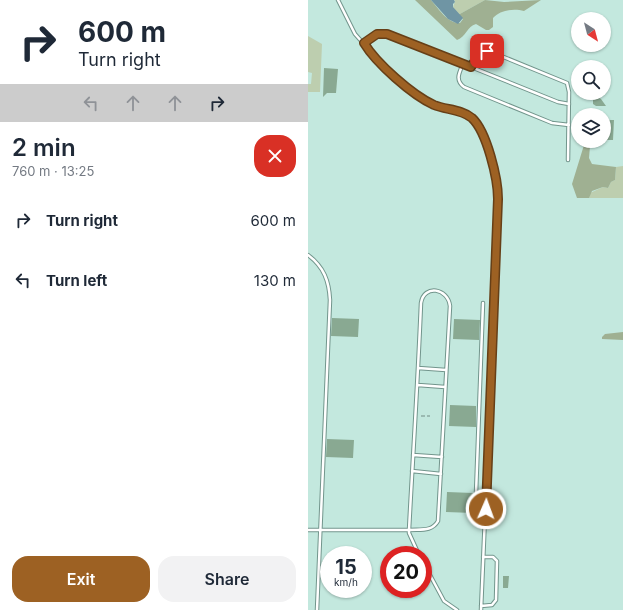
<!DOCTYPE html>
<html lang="en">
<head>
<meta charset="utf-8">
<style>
  body { margin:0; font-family:Inter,sans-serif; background:#f2f2f3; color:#1f2937; height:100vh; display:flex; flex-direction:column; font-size:15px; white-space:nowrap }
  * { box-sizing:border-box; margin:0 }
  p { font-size:13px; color:#747a83 }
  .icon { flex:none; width:22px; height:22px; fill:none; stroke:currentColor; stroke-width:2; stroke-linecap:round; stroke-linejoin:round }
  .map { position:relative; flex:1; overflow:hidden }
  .sheet { display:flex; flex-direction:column; background:#fff; width:308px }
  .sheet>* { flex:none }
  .banner { background:#fff; color:#1f2937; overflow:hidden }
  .needle { width:26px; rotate:144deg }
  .buttons { position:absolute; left:263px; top:12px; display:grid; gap:8px }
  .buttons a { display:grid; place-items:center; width:40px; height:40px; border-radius:50%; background:#fff; box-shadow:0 1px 3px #0004; font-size:20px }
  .speed { position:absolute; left:12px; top:546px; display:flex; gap:8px; font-size:20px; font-weight:700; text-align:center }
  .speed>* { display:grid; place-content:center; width:52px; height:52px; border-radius:50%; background:#fff; box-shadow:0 1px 3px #0004; line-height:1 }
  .speed small { font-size:10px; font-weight:400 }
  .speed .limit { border:6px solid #d22; background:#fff; color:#111 }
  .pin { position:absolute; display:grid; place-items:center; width:34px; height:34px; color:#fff; margin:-17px; border-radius:8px; box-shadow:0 2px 6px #0006 }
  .me { position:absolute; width:44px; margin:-22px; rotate:2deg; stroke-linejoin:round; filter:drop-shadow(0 0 3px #0008) }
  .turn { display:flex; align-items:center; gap:14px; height:84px; padding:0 12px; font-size:18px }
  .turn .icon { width:52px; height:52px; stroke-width:2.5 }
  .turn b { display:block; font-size:28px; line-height:34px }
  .lanes { display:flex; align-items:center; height:38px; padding:0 12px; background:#0003; justify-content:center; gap:20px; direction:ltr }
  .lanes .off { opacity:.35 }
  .round { display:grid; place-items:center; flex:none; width:42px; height:42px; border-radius:16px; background:#f2f2f3 }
  .overview { display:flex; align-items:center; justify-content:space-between; height:68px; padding:0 12px }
  h1 { font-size:24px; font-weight:600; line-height:30px }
  .button { display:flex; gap:8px; margin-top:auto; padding:8px 12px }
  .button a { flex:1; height:46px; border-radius:16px; background:#9d6123; color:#fff; font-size:16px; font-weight:600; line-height:46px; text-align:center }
  .button a+a { background:#f2f2f3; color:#1f2937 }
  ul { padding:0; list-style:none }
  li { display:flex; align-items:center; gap:12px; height:60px; padding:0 12px }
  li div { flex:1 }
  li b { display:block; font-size:15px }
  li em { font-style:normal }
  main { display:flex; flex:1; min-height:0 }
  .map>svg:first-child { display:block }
  .green { fill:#bdceaf }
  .forest { fill:#9fb092 }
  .water { fill:#6f95a4 }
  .building { fill:#89a992 }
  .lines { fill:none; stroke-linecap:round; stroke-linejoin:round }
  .lane-casing { stroke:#72958c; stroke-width:4.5 }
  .path { stroke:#728c85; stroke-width:1; stroke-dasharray:4 2; stroke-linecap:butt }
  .lane { stroke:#fff; stroke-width:2.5 }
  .route-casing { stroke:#663f17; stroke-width:10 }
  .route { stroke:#9d6123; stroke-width:7 }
</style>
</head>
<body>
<main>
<section class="sheet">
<div class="banner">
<div class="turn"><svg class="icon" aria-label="right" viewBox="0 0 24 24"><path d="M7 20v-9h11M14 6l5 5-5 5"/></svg><div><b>600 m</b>Turn right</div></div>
<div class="lanes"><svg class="icon off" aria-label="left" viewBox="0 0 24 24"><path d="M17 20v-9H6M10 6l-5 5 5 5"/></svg><svg class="icon off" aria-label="ahead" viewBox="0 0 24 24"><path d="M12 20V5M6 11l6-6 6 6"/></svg><svg class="icon off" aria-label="ahead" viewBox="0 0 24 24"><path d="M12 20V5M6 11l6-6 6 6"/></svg><svg class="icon" aria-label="right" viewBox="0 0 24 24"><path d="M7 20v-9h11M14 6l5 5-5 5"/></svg></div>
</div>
<div class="overview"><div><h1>2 min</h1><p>760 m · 13:25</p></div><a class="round" style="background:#d93025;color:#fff"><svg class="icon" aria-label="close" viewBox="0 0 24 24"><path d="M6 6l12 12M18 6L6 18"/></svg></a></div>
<ul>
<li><svg class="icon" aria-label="right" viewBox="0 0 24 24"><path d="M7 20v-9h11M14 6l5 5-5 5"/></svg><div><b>Turn right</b></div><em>600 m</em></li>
<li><svg class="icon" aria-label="left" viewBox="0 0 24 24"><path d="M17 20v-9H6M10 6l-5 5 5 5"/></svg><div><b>Turn left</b></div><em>130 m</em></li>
</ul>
<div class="button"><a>Exit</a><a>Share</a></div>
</section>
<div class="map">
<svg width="315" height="610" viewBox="0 0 315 610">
  <rect width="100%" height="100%" fill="#c3e8de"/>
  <!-- green -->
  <path class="green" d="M146 0H177L150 15 145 7 147 1Z
    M0 36 14 44 12 92H0V84H3L4 73 0 72Z
    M315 166V198H281L282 193 295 187 300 188 303 182 307 180 308 167Z"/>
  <!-- forest -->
  <path class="forest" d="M107 0H123C130 8 140 24 152 23L155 19 150 15 177 0 196 2 233 0 216 11C206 8 192 10 185 18V27L181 30H178L168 24C159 26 158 37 149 40Z
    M278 144 282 146 281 158 284 164 308 167 307 180 303 182 300 188 295 187 284 191 281 198H269L264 184 276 145Z
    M315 332V340L294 339V337L297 334Z"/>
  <!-- water -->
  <path class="water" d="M123 0H146L147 2 145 4V7L155 18 150 24 140 19Z"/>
  <!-- building -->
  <path class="building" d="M16 68 30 69 28 93H19L15 97Z
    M290 97 293 99 298 106H288L285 104V100Z
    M296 120H306L305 140H296Z
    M24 318 51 319 50 337 23 336Z
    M146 319 172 320 171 340 145 339Z
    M142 405 168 406V427L141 426Z
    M19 439 46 440 45 458 18 457Z
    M139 492 165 493V513L138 512Z
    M14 561H21V578H14Z
    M195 576H201L200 588H195Z"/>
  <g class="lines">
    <!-- lane casing -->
    <g class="lane-casing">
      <path id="lane" d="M30 0 47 34 80 71 119 101 156 114 165 120 175 137 188 178 190 199 188 259 173 610
        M56 42 69 34H81L250 102 261 104
        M155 64C151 73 147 80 156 87L244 123 261 125
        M163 67 172 53 181 51 259 83 261 92 260 160
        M0 255C16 267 21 281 22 300L9 610
        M110 368 138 370
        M110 385 137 387
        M105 455 134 457
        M104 471 133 474
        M167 521 175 303
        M0 530H101C112 529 124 532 130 521L142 306C140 288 116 284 113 303 110 379 105 454 101 530V533L111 555
        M115 562 136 601 149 610
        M173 606 184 605 188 600 189 561 185 557H175"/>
    </g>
    <!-- path -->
    <path class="path" d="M113 416H122"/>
    <!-- lane -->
    <use href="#lane" class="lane"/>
  </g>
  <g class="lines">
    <!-- route casing -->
    <g class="route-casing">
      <path id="route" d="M178 509 190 199C190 179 179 132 164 118 153 109 138 110 126 105 104 95 68 63 56 43L69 34H79L163 67 172 53 179 51"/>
    </g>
    <!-- route -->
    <use href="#route" class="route"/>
  </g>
</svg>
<div class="buttons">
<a><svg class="needle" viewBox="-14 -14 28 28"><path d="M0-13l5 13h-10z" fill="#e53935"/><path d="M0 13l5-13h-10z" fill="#747a83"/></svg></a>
<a><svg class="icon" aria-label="search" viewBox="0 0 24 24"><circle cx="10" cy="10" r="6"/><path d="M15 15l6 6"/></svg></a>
<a><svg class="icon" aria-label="layers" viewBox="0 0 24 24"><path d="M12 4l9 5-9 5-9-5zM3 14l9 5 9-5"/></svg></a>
</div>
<div class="speed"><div>15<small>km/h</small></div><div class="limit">20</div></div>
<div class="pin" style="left:179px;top:51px;background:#d93025"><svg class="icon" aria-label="arrive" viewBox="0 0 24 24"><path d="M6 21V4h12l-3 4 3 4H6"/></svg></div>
<svg class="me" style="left:178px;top:509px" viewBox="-20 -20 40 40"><circle r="17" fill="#9d6123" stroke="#fff" stroke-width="3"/><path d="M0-11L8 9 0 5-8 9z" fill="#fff"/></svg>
</div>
</main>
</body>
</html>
